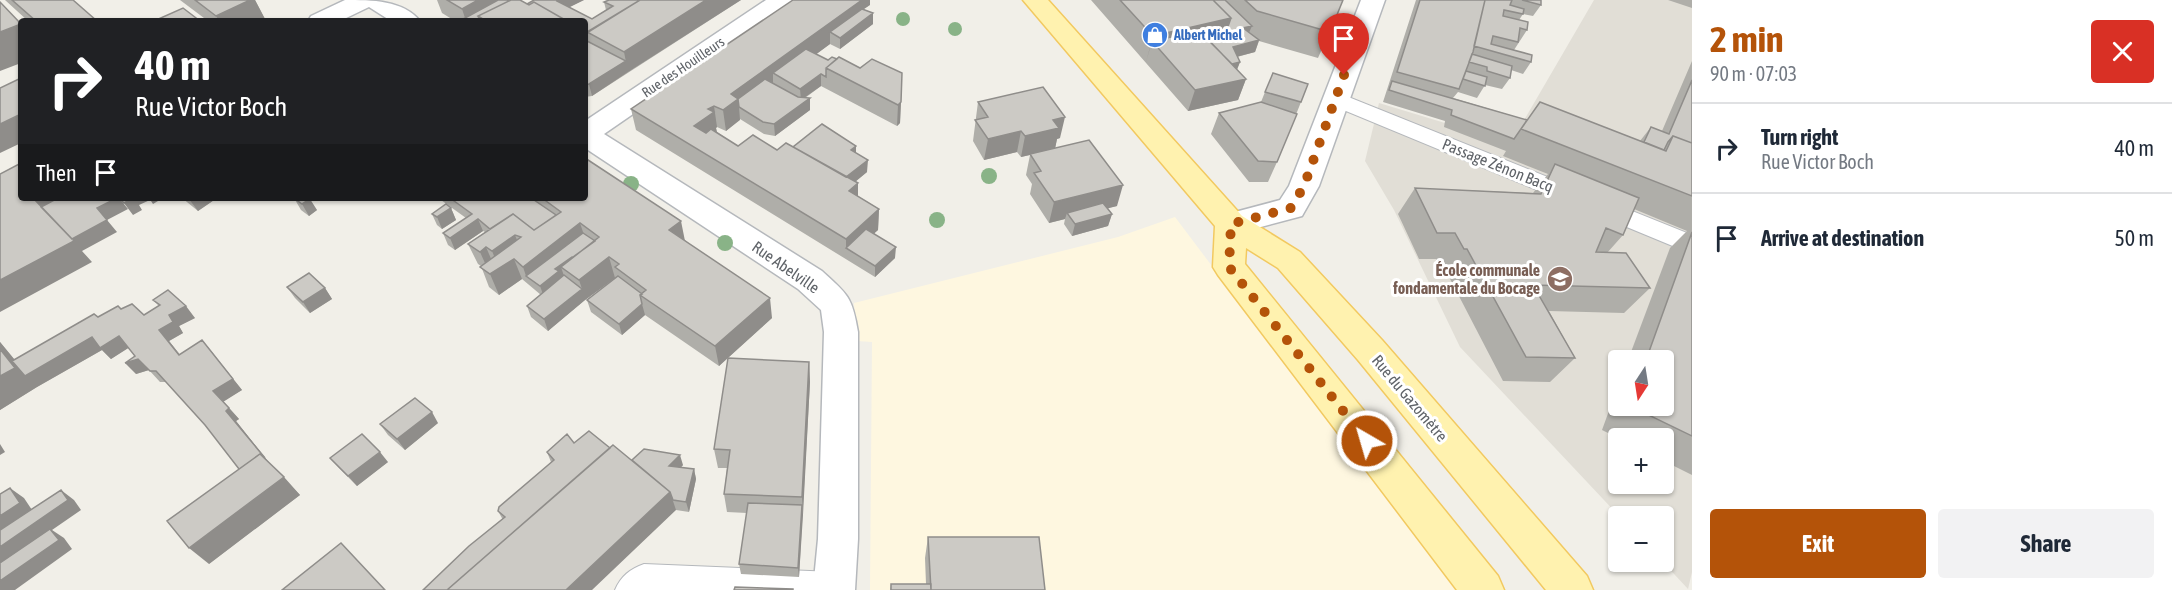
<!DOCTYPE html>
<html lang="en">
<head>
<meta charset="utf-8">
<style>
  body { margin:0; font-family:"Asap Condensed",sans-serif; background:#f2f2f3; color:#1f2937; height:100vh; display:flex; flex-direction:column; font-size:22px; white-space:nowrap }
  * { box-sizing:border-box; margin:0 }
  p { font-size:20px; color:#747a83 }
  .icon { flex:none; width:33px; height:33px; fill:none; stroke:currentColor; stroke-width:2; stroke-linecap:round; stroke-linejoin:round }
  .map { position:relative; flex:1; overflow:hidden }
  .sheet { display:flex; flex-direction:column; background:#fff; width:480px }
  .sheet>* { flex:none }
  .hud { position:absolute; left:18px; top:18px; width:570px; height:183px; border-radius:6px; box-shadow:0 2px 4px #0004; background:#202124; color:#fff; overflow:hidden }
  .needle { width:39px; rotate:192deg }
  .buttons { position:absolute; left:1608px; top:350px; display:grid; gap:12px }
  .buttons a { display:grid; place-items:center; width:66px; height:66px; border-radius:6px; background:#fff; box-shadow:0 2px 4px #0004; font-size:30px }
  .pin { position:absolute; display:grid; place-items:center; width:51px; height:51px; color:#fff; margin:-62px -26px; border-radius:50% 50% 50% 0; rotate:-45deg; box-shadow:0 0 6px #0007 }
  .pin .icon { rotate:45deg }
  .me { position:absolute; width:66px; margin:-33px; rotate:322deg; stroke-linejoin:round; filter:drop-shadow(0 0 4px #0008) }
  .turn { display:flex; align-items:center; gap:21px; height:126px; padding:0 18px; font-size:27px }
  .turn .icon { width:78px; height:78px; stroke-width:2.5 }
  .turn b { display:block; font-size:42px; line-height:51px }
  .then { display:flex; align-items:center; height:57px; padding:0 18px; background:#0003; gap:12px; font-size:22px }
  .round { display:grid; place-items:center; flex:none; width:63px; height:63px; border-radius:6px; background:#f2f2f3 }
  .overview { display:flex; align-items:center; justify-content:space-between; height:102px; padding:0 18px }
  h1 { font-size:36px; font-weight:700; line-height:45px; color:#b45309 }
  .primary-button { display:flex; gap:12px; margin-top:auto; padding:12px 18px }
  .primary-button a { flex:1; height:69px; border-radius:6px; background:#b45309; color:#fff; font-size:24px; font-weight:700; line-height:69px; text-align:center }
  .primary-button a+a { background:#f2f2f3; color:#1f2937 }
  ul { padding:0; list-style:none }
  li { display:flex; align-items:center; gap:18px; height:90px; padding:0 18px; border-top:2px solid #e0e1e3 }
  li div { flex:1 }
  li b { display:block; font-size:22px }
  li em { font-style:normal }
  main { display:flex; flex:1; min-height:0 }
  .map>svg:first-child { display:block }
  .commercial { fill:#fef7e0 }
  .education { fill:#e1ded6; fill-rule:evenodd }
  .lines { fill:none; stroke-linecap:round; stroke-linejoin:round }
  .lane-casing { stroke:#b5b8bc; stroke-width:2 }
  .street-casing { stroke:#b5b8bc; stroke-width:3 }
  .primary-casing { stroke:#f2c960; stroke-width:3 }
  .lane { fill:#fff; fill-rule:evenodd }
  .street { fill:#fff; fill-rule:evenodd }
  .primary { fill:#fff2af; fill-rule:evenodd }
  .tree { fill:#89b387 }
  .wall { fill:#afaea9 }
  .shaded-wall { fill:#8f8d8a }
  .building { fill:#cccac5; stroke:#8f8d8a; stroke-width:1.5 }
  .route { stroke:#b45309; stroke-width:10; stroke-dasharray:0 18 }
  .labels { text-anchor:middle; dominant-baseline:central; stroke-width:6; stroke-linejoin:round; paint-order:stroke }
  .far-shop-label { font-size:14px; font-weight:bold; fill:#366cbe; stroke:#fff; text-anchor:start }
  .far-street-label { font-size:14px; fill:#5f6368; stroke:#fff }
  .street-label { font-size:16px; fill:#5f6368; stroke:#fff }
  .education-label { font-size:16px; font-weight:bold; fill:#785e54; stroke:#fff; text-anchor:end }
</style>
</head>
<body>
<main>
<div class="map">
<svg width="1692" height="590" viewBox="0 0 1692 590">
  <rect width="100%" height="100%" fill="#f1efe8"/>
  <!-- commercial -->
  <path class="commercial" d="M1175 217 1456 590H870L872 342 857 341 854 303 1118 237Z"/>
  <!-- education -->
  <path class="education" d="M1594 0H1692V572L1688 589 1662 561H1664V516H1619L1460 347 1394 210 1365 161 1379 103 1445 123 1516 134ZM1618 360H1664V405H1618ZM1618 438H1664V483H1618Z"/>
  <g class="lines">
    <!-- lane casing -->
    <g class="lane-casing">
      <path id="lane" d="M1336 92 1692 235V254L1329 104 1325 99 1329 94Z
        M644 564 834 572 845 577 850 588 849 590H615C621 576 630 569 644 564Z"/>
    </g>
    <!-- street casing -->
    <g class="street-casing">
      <path id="street" d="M345 0C372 0 403 0 420 21H391L369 7 340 21H308L311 16Z
        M766 0H794L791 5 604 134 822 271C848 295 852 296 858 332V539L855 590H813L818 539 824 332 821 310 798 289 585 148V121Z
        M1361 0H1385L1319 186 1302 216 1231 235 1220 232 1216 224 1220 216 1280 200 1289 186Z"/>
    </g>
    <!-- primary casing -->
    <g class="primary-casing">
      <path id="primary" d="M1023 0H1048L1242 216 1300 252 1382 340 1587 576 1593 590H1546L1358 360 1278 268 1246 248 1245 264 1498 576 1504 590H1457L1218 275 1213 267 1215 226Z"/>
    </g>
    <!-- lane -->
    <use href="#lane" class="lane"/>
    <!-- street -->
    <use href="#street" class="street"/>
    <!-- primary -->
    <use href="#primary" class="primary"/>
  </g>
  <!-- trees -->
  <g class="tree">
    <circle cx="903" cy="19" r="7"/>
    <circle cx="955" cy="29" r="7"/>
    <circle cx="989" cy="176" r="8"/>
    <circle cx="631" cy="184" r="8"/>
    <circle cx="937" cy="220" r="8"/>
    <circle cx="725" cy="243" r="8"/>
  </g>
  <!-- wall -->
  <path class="wall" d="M5 0H73L97 21H28Z
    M180 0H255L265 19 260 21H208Z
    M437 0H521L527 4 584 0 569 7 592 19 606 10 604 2 741 0 592 96 585 97V21H455L442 13Z
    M1091 0H1343L1318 58 1259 41 1255 52 1237 57 1240 62 1237 70 1246 79 1238 100 1188 111Z
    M1416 0H1541V5L1533 16 1523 14 1519 20 1527 30 1514 50 1531 62 1523 74 1511 70 1510 78 1502 89 1485 85 1477 98 1458 92 1453 98 1527 120 1640 141 1651 127 1662 131 1692 61V475L1664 461V438H1618L1602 430 1618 386V405H1664V360H1628L1670 248 1687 231 1634 209 1623 235 1607 253 1650 288 1624 313 1549 311 1575 358 1550 382 1503 381 1448 275H1444L1436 259H1419L1398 214 1415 188 1533 193 1548 174 1503 156 1506 151 1444 127 1445 121 1383 102Z
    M1668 0H1692V8Z
    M870 5 863 9 873 13V24L840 49 830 44 816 54 828 60 860 68 902 73 900 123 897 126 821 86 805 98H810V110L775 136 764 134 740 119 726 131 717 127 716 128 717 132 738 146 777 150 793 147 856 153 867 172 855 182 858 196 879 209 878 230 874 233 895 258 875 277 636 130 631 109Z
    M1265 92 1301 102 1277 162 1268 182H1249L1211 134 1219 113 1261 102Z
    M978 102 1060 138 1057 139 1055 148 1117 206 1108 208 1112 214 1108 226 1072 236 1064 224 1065 219 1049 223 1030 194 1032 184 1026 175 1030 155 1021 157 1017 152 984 160 973 141Z
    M182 198H217L198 211Z
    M294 198 317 210 309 216 301 210Z
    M441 198H585L685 240 772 318 719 366 645 315 622 335 591 312 587 300 615 278 585 300 548 331 531 317 527 306 541 295 522 279 499 295 489 287 481 266 478 264 468 244 485 232 483 231 455 250 448 245 443 233 466 218 441 200Z
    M451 208 456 220 442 229 437 225 432 214Z
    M287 287 325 288 332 299 310 313 295 298Z
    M153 300 195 318 179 326 183 333 169 341 180 355 202 340 212 352 242 390 223 401 239 419 236 421 270 464 300 495 209 564 239 469 205 425 166 382H160L149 370 136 374 135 356 129 347 111 359 102 350 37 387 0 410V342L15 360 98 317 121 309 144 315 159 306Z
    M809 362 810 382 799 577 741 574 739 564 747 513 727 512 724 494 727 468H718L714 449Z
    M438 423 405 450 388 435 380 424Z
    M574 443 610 448 632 460 683 465 680 468 694 469 696 479 689 512 676 510 503 520 498 511 551 462 547 452Z
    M330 458 388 462 357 486 339 468Z
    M928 537 1045 590H890L891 584H926L925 558Z"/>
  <!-- shaded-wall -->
  <path class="shaded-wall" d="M250 0H255L265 19 260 21H219L216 16Z
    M478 0H503L478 16 465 18 462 9Z
    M558 0H584L560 12 557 1Z
    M706 0H741L628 72 624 52Z
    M854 0H870V5L830 32V44L783 79 773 73V85L739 107 740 120 726 131 723 110 731 94Z
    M873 13V24L840 49V38Z
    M1231 18 1221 44 1152 41 1146 62 1153 36Z
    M21 24V63L0 71V32Z
    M1252 26 1247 37 1243 28Z
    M1259 40 1255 52 1228 59 1233 47Z
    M626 61 628 72 592 96 589 84Z
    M1240 62 1235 74 1222 67Z
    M821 74V86L801 100 800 89Z
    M1246 79 1238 100 1188 111 1195 90Z
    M810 98V110L775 136 774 124Z
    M901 102 900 123 897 126 898 105Z
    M714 106 717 127 716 128 717 133 698 147 694 126 708 109Z
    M21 114V143L0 153V124Z
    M1065 117 1060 138 1057 139 1055 149 1021 157 1025 136 1053 120Z
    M1021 131 1017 152 984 160 988 139Z
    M856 146V158L851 150Z
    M868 160 867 172 839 195V183Z
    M858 183V204L849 191Z
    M1123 185 1117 206 1070 218 1067 213 1065 219 1049 223 1054 202Z
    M33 198H90L52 218Z
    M117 198H119L128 209 107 220 117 232 82 251 92 262 0 312V280L72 239 97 208Z
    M132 198H148L150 200 139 205 142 210 133 215 124 203Z
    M149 198H163L153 204Z
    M191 198H217L198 211 189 199Z
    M310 199 317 210 309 216 302 204Z
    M451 208 456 220 442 229 437 217Z
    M879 209 878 230 853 253 846 248V239Z
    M1112 214 1108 226 1072 236 1075 224Z
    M478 219 483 231 455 250 450 238Z
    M681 221 685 241 669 230Z
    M580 223 587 244 526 276 523 267Z
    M515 235 523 255 514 259 522 279 499 295 490 274 499 268 492 251Z
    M486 247 495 268 489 272 480 252Z
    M896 247 895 258 875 277V266Z
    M572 257 575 268 561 267 564 276 544 297 540 286 555 269Z
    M609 257 615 278 585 300 548 331 544 319 582 289 579 280Z
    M325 288 332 299 310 313 303 302Z
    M770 298 772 318 719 366 715 346Z
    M642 304 645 315 622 335 619 324Z
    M186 306 195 318 179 326 183 333 169 341 189 366 159 330 169 315Z
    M119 336 130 347 111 359 102 350 37 387 0 410V342L27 375 92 337Z
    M202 340 242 390 223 402 213 391Z
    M138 359 149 370 136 374 125 363Z
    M809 362 810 382 803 515 802 497Z
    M229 408 239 419 236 421 277 473 256 488 226 411Z
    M432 412 438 423 405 450 397 439Z
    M0 444 5 452 0 455Z
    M380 452 388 462 357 486 348 476Z
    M680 455 683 465 672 477 669 466Z
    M694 469 696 479 689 512 686 502Z
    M284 477 300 495 209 564 189 548Z
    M10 488 24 498 34 513 0 535V516Z
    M61 490 74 500 81 510 52 530 64 538 72 549 15 590H0V547Z
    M670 492 676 510 592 590H566Z
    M802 505 803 515 799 577 798 568Z"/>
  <!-- building -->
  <path class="building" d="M12 0H73L97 21H36Z
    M195 0H250L216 16Z
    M447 0H478L462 9Z
    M498 0H507L509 1 478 16 480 21H471L465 18Z
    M511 0H520L529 5 534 2 567 21H486L478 16Z
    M534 0H558L557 1 592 19 613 6 604 2 609 0H640L587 33 585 32V21H567L534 2 529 5 527 4Z
    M640 0H706L624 52 587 32Z
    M793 0H862L731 94 738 99 723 110 714 106 708 109 714 112 694 126 706 133 711 129 738 146 753 135 777 150 786 143 858 183 849 191 879 209 846 239 631 109Z
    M1120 0H1213L1231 18 1153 36Z
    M1213 0H1225L1252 26 1243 28 1259 40 1233 47 1240 62 1232 64 1205 37 1226 32 1231 18Z
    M1245 0H1343L1330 32 1257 11Z
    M1420 0H1485L1473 52 1459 89 1397 72Z
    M1485 0H1512L1510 5 1524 9 1523 14 1504 10 1503 16 1528 22 1527 30 1520 28 1518 42 1493 36 1491 44 1532 55 1531 62 1474 46Z
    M1522 0H1541V5Z
    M0 2 21 24 0 32Z
    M183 8 200 21H154Z
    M862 9 873 13 840 38 830 32Z
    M1200 31 1246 79 1195 90 1152 41Z
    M585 40 626 61 589 84 585 85Z
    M806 49 828 60 832 57 837 59 826 68V77L821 74 800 89 773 73Z
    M1472 54 1512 66 1510 78 1487 71V67L1469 62Z
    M839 57 860 68 872 59 902 73 901 102 898 105 826 68Z
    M1466 71 1487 77 1485 86 1463 79Z
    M1273 73 1308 84 1301 102 1265 92Z
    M21 78V114L0 124V88Z
    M765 79 798 97 810 98 774 124 763 122 739 107 738 99Z
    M1692 80V143L1673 136 1668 142 1664 150 1644 142 1651 127 1669 134Z
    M1392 81 1527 120 1514 139 1451 115 1452 110 1389 90Z
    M1043 87 1065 117 1053 120 1059 128 1025 136 1021 131 988 139 975 120 988 117 978 102Z
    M1261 102 1297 114 1277 162 1258 161 1219 113Z
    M1540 102 1666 151 1673 136 1692 143V196L1521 129Z
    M822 124 856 146 851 150 868 160 846 177 793 147Z
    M1089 140 1123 185 1054 202 1034 173 1041 171 1030 154Z
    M585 158 681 221 669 230 770 298 715 346 640 295 646 290 615 267 619 264 609 257 579 280 561 267 599 237 580 223 523 267 514 259 490 274 480 267 521 237 515 235 492 251 486 247 480 252 468 244 513 214 534 230 561 212 542 198H585Z
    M21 163V198H33L74 241 0 280V174Z
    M1555 164 1639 198 1623 235 1606 228 1596 252 1626 253 1650 288 1533 285 1575 358 1526 357 1467 249H1464L1455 233H1437L1415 188 1541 194Z
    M58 198H117L97 208 107 220 72 239 41 207Z
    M119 198H133L124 203Z
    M294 198H310V199L302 204Z
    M450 198H531L556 215 534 230 513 214 490 229 478 219 450 238 443 233 472 214Z
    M1103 203 1112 214 1075 224 1067 213Z
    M446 204 451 208 437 217 432 214Z
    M866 229 896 247 875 266 846 248Z
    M1692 232V436L1630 406V405H1664V360H1646Z
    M583 233 595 241 573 257H572L555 269 559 271 540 286 526 276Z
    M309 273 325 288 303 302 287 287Z
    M564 275 582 289 544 319 527 306Z
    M618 276 642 294 640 295 642 304 619 324 587 300Z
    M168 290 186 306 169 315 173 322 159 330 179 355 202 340 233 379 213 391 229 408 226 411 265 458 260 454 239 469 205 425 156 371H150L138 359 125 363 135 356 119 336 100 348 92 337 25 376 12 361 94 314 98 317 118 306 121 309 132 304 144 315 160 305 153 300Z
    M0 349 15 368 0 376Z
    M728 358 809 362 802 497 724 494 730 450 714 449Z
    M415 398 432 412 397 439 380 424Z
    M589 431 610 448 447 590H423L469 546 505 517 498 511 499 507 554 460 547 452 567 434 574 443Z
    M362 434 380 452 348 476 330 458Z
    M613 445 670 492 566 590H447Z
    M644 449 680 455 669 466 694 469 686 502 673 500 670 492 632 460Z
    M260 454 284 477 189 548 167 521Z
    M10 488 20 503 0 516V494Z
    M61 490 68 500 0 547V530Z
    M748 503 802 505 798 568 739 564Z
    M50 529 59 540 0 581V563Z
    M928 537H1039L1045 590H931Z
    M341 543 385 590H282Z
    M891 584H931V590H891Z
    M735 587 793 589V590H734Z"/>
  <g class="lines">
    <!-- route -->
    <path class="route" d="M1344 75 1304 186 1291 208 1231 224 1229 267 1367 441"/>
  </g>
  <!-- icons -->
  <defs>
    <g id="shop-disc" transform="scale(1.35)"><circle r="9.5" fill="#3f7fe0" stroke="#fff"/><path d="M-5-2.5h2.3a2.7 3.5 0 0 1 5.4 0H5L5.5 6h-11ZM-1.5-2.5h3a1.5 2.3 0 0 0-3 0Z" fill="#fff"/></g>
    <g id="school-disc" transform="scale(1.35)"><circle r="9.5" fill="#8d6e63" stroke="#fff"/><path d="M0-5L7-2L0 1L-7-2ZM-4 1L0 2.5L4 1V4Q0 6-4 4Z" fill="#fff"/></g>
  </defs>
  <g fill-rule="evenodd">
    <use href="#shop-disc" x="1155" y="35"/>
    <use href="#school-disc" x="1560" y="279"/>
  </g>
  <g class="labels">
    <!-- far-shop labels -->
    <g class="far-shop-label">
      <text x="1174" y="35">Albert Michel</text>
    </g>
    <!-- far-street labels -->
    <g class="far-street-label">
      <text transform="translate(683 67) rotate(-34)">Rue des Houilleurs</text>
    </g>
    <!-- street labels -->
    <g class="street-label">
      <text transform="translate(1498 165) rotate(22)">Passage Zénon Bacq</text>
      <text transform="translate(786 267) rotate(35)">Rue Abelville</text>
      <text transform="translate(1410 398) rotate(50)">Rue du Gazomètre</text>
    </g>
    <!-- education labels -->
    <g class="education-label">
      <text x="1540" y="270">École communale<tspan x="1540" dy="18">fondamentale du Bocage</tspan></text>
    </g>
  </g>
</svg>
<div class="buttons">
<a><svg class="needle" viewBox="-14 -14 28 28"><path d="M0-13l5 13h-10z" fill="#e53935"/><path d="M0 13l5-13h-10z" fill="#747a83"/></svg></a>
<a>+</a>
<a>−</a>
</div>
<div class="pin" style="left:1344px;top:75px;background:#d93025"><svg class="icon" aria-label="arrive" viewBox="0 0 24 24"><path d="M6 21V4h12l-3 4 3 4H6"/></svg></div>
<svg class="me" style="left:1367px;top:441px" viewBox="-20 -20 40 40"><circle r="17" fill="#b45309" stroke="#fff" stroke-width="3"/><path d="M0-11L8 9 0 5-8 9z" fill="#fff"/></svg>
<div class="hud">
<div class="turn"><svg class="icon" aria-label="right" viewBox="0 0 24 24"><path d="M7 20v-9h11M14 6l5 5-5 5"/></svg><div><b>40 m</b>Rue Victor Boch</div></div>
<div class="then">Then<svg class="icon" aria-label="arrive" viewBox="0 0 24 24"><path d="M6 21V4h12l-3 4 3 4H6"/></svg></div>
</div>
</div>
<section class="sheet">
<div class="overview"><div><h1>2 min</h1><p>90 m · 07:03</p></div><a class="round" style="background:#d93025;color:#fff"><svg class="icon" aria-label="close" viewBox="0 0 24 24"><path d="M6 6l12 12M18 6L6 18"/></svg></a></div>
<ul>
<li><svg class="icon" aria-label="right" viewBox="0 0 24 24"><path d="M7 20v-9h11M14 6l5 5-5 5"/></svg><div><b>Turn right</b><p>Rue Victor Boch</p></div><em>40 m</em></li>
<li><svg class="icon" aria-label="arrive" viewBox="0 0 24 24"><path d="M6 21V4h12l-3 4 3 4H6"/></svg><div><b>Arrive at destination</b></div><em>50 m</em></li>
</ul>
<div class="primary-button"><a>Exit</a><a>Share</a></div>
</section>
</main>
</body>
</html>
